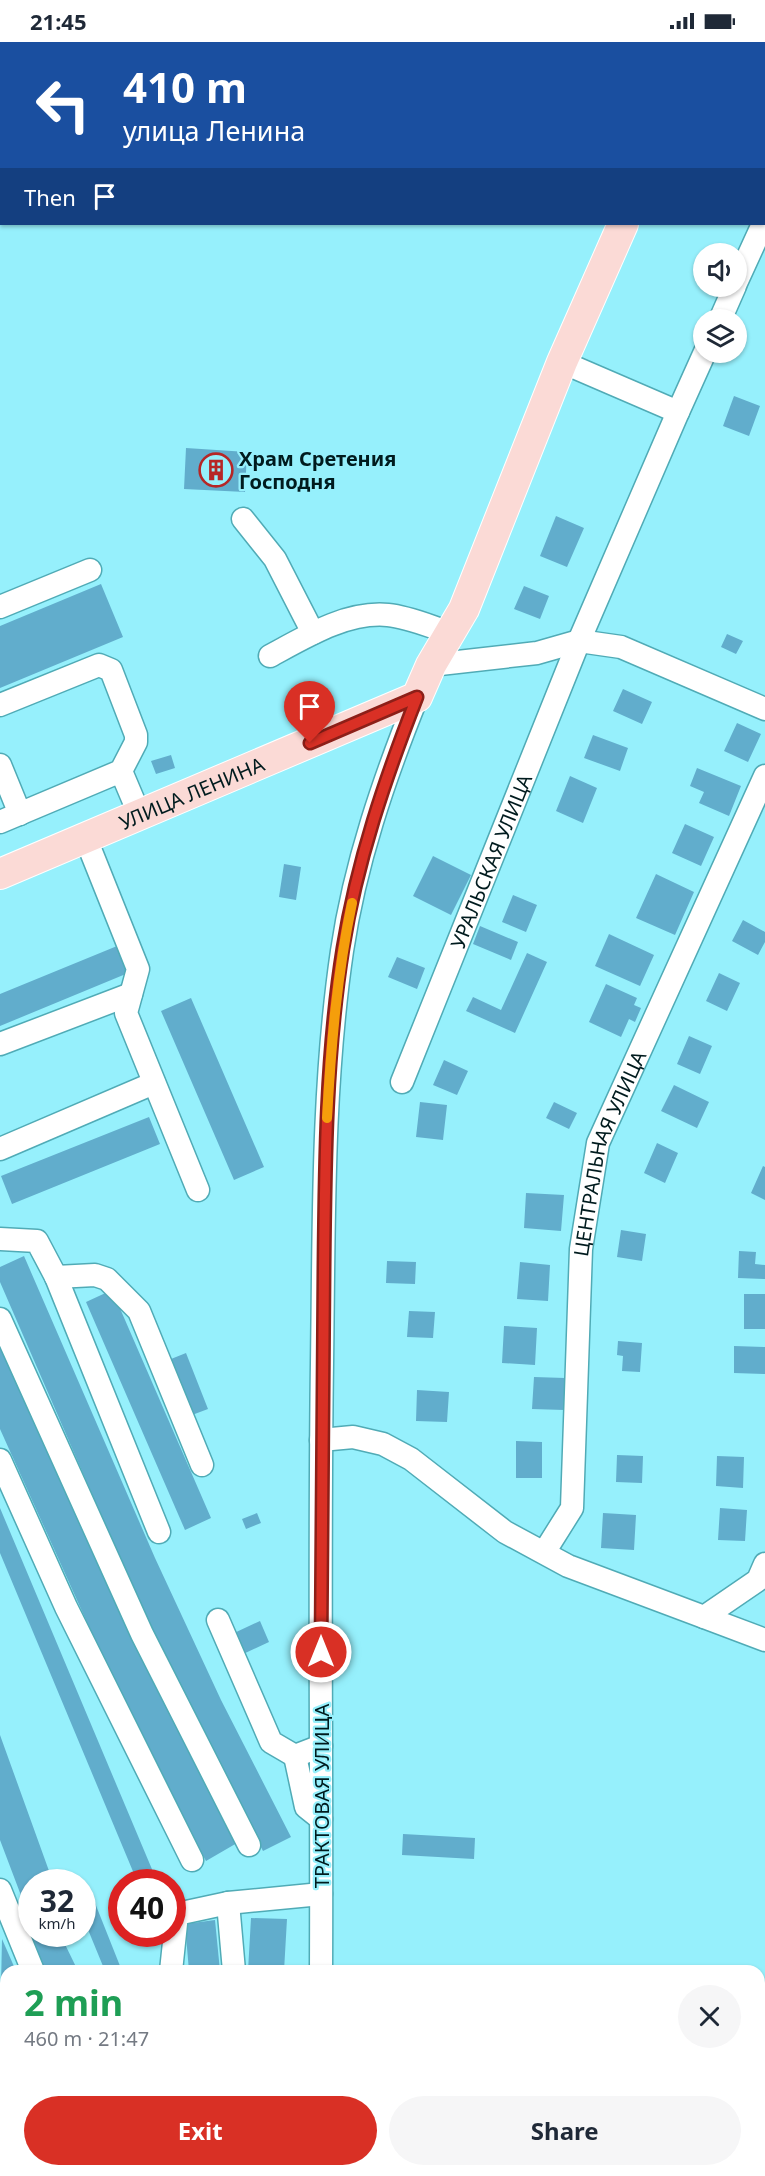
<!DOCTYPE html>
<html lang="en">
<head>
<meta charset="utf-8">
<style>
  body { margin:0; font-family:"Noto Sans",sans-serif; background:#f6f6f7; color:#1f2937; height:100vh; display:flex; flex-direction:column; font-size:22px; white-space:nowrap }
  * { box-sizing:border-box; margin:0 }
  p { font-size:20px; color:#747a83 }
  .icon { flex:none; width:33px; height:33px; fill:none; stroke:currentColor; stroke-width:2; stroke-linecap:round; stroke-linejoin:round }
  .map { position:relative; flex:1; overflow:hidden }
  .details { position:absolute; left:0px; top:1923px; width:765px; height:212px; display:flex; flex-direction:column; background:#fff; border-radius:18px 18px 0 0; box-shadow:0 2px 4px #0004 }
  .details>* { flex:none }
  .banner { position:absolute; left:0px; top:0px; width:765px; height:183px; box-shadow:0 2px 4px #0004; background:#1a4fa0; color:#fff; overflow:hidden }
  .fabs { position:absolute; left:693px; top:201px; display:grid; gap:12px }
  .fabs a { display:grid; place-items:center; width:54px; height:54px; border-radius:50%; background:#fff; box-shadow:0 2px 4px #0004; font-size:30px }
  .speed { position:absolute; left:18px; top:1827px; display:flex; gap:12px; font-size:30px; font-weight:700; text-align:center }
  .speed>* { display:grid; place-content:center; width:78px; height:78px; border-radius:50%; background:#fff; box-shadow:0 2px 4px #0004; line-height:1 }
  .speed small { font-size:15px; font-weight:400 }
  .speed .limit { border:9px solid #d22; background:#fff; color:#111 }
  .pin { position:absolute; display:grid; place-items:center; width:51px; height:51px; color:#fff; margin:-62px -26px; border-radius:50% 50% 50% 0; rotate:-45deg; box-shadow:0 0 6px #0007 }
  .pin .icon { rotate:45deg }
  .me { position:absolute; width:66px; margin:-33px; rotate:0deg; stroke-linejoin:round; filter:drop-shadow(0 0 4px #0008) }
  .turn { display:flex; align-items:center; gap:21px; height:126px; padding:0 24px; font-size:27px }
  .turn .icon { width:78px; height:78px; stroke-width:2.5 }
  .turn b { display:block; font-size:42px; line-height:51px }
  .then { display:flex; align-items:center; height:57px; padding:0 24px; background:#0003; gap:12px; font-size:22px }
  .round { display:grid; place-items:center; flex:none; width:63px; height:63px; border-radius:32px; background:#f6f6f7 }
  .overview { display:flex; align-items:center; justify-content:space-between; height:102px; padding:0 24px }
  h1 { font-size:36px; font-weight:700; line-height:45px; color:#1e9e55 }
  .action { display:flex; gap:12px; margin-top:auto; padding:12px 24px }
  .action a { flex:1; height:69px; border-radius:36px; background:#d93025; color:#fff; font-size:24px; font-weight:700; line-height:69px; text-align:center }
  .action a+a { background:#f6f6f7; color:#1f2937 }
  .status { display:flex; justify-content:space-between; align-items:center; height:42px; padding:0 30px; background:#fff; direction:ltr }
  .status svg { height:16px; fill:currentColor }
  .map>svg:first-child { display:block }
  .building { fill:#61adcc }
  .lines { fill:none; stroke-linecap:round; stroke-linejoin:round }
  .minor-casing { stroke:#50abb6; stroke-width:25 }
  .major-casing { stroke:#fff; stroke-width:32 }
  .minor { stroke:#fff; stroke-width:22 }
  .major { stroke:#fbdad6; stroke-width:30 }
  .route-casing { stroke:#8d1f18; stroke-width:15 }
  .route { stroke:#d93025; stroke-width:10 }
  .slow { stroke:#f59e0b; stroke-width:10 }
  .labels { text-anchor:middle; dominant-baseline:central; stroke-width:4.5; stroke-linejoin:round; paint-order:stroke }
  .poi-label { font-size:20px; font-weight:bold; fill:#001b1e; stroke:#96f0fc; text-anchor:start }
  .street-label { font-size:20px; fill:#001b1e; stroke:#96f0fc }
</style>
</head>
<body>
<div class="status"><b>21:45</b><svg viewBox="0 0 49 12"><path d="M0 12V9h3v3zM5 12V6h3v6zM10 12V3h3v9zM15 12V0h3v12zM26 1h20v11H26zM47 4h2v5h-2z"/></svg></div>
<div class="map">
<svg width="765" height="2134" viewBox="0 0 765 2134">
  <rect width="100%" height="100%" fill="#96f0fc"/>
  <!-- building -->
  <path class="building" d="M734 354 760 364 749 394 723 384Z
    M186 406 247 410 245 450 184 447Z
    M556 474 584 486 567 525 540 514Z
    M101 542 123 595 0 646V584Z
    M524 544 549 554 540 577 514 567Z
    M727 592 743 599 736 612 721 605Z
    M623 647 652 660 642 682 613 669Z
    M737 681 761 692 748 720 724 709Z
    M593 693 628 706 620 729 584 716Z
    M171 713 175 726 156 732 151 719Z
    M697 726 741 744 729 774 699 761 704 750 690 744Z
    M570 734 597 746 583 781 556 769Z
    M685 782 714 795 701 824 672 811Z
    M433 814 471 833 451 873 413 854Z
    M284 822 301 825 296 858 279 855Z
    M656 832 694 850 675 893 636 876Z
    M513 853 537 863 526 890 502 880Z
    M743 878 765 890V900L758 913 732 899Z
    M480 884 518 900 511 918 473 902Z
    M609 892 654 913 640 944 595 924Z
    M122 902 133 929 0 984V952Z
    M527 911 547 920 515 991 466 969 473 955 501 968Z
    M397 915 425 926 417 947 388 935Z
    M719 931 740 941 727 969 706 959Z
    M606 942 637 956 634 963 641 966 635 980 629 977 621 995 589 980Z
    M191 956 264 1125 234 1138 161 969Z
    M689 994 712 1004 700 1032 677 1022Z
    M444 1018 468 1029 457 1053 433 1043Z
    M674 1043 709 1060 697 1086 661 1069Z
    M420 1060 447 1063 443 1098 416 1095Z
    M554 1060 577 1071 569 1087 546 1076Z
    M149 1075 160 1102 12 1162 1 1134Z
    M657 1101 678 1111 665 1141 644 1131Z
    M763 1124 765 1125V1158L751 1151Z
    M526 1151 564 1153 561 1189 524 1186Z
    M621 1188 646 1192 642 1219 617 1215Z
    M739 1209 756 1210 755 1222 765 1223V1237L738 1236Z
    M24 1214 155 1516 221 1658 291 1795 263 1809 189 1668 124 1526 0 1240V1225Z
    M387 1219 416 1220 415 1242 386 1241Z
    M520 1220 550 1223 548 1259 517 1257Z
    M112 1248 211 1476 185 1488 86 1260Z
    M744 1252H765V1287H744Z
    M409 1269 435 1270 433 1296 407 1295Z
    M504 1284 537 1286 535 1323 502 1321Z
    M0 1298 155 1644 237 1801 206 1819 135 1687 0 1387Z
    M618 1299 642 1301 640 1330 622 1329 623 1314 617 1313Z
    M734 1304 765 1305V1332L734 1331Z
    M186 1311 208 1367 192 1373 171 1317Z
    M534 1335 565 1336 564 1368 532 1367Z
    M417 1348 449 1350 447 1380 416 1379Z
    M516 1399 542 1400V1436H516Z
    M617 1413 643 1414 642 1441 616 1440Z
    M717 1414 744 1415 743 1446 716 1444Z
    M0 1466 154 1832 137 1839 0 1511Z
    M720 1466 747 1468 745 1499 718 1498Z
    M257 1471 261 1481 246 1487 242 1477Z
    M603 1471 636 1473 634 1508 601 1506Z
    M260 1579 269 1600 241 1613 232 1592Z
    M0 1693 53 1840H32V1861L25 1864 0 1798Z
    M403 1792 475 1796 474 1817 402 1813Z
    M95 1861 122 1929H105L82 1873V1866Z
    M251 1876 287 1877 284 1929H248Z
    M215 1878 220 1929H189L185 1882Z
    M32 1884V1892H60L78 1929H44L24 1887Z
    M2 1897 16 1929H6V2004L0 1990Z
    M0 2115 6 2116V2128H13L12 2134H0Z
    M36 2128H69V2134H35Z
    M90 2128H124L123 2134H90Z
    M181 2128H214V2134H181Z
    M237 2128H274V2134H236Z"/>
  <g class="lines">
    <!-- minor casing -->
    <g class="minor-casing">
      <g id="minor">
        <path d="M736 241 763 182"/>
        <path d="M720 278 735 244"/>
        <path d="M562 320 678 370 705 310"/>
        <path d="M243 477 275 517 313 591"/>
        <path d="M0 565 90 528"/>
        <path d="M270 614C305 595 347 569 388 573 409 575 431 585 451 591"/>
        <path d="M431 623 537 611 579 599 621 605 765 667"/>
        <path d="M0 663 99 623 111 628 136 693V700L121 729 0 780"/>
        <path d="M0 723 20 772"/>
        <path d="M121 729 140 774"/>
        <path d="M86 797 138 927 126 971 198 1148"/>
        <path d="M0 1002 131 952"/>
        <path id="s1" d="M402 1040 579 599 678 370"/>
        <path d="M0 1107 154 1041"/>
        <path d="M0 1197 37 1199 56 1235 159 1490"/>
        <path d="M56 1235 95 1233 107 1237 139 1269 202 1423"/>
        <path d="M0 1277 142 1592 249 1803"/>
        <path d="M321 1398 353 1395 383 1402 411 1417 505 1490 568 1524 704 1575 758 1538 765 1522"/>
        <path d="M0 1418 66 1565 192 1818"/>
        <path id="s2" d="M545 1509 572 1466 581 1207 598 1101 765 734"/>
        <path d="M704 1575 765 1598"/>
        <path d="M218 1578 271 1700 295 1714 321 1704"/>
        <path d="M295 1714 306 1765 321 1777"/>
        <path d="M0 1848 33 1929"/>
        <path d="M228 1861 234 1929"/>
        <path d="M171 1929 177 1872 228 1861 321 1852"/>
        <path d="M321 1929C322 1726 319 1524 322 1321 324 1184 322 1045 342 909 355 821 384 737 417 655"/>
        <path d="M0 2019 6 2031"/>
        <path d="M0 2091 6 2088"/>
        <path d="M21 2134V2128"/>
        <path d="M77 2134 78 2128"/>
        <path d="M162 2134V2128"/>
        <path d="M227 2134V2128"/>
        <path d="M318 2134V2128"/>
      </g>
    </g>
    <!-- major casing -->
    <g class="major-casing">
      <g id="major">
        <path d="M702 2 703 0"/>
        <path id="s3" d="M0 832 417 655 431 623 464 567 562 320 623 182"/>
      </g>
    </g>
    <!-- minor -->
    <use href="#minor" class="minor"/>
    <!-- major -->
    <use href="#major" class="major"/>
  </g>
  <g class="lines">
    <!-- route casing -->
    <g class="route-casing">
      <path id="route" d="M310 701 417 655C385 737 357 819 343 906 326 1012 325 1119 324 1226 322 1354 321 1482 321 1610"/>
    </g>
    <!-- route -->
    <use href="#route" class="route"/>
    <!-- slow -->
    <path class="slow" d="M327 1076C331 1003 337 932 352 861"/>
  </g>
  <!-- icons -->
  <defs>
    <g id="building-ring" transform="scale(1.725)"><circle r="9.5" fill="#96f0fc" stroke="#b62626" stroke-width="1.5"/><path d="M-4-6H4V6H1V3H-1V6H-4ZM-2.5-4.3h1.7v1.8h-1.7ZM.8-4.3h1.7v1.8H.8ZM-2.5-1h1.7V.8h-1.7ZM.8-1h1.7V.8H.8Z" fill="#b62626"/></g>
  </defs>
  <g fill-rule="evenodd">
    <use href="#building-ring" x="216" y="428"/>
  </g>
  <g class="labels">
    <!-- poi labels -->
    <g class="poi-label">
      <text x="239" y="416">Храм Сретения<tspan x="239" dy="23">Господня</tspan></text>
    </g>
    <!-- street labels -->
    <g class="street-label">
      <text stroke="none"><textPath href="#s3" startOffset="208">УЛИЦА ЛЕНИНА</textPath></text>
      <text stroke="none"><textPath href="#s1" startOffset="238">УРАЛЬСКАЯ УЛИЦА</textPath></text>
      <text stroke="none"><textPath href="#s2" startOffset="410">ЦЕНТРАЛЬНАЯ УЛИЦА</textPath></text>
      <text transform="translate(321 1754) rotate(-90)">ТРАКТОВАЯ УЛИЦА</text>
    </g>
  </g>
</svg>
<div class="fabs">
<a><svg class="icon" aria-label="sound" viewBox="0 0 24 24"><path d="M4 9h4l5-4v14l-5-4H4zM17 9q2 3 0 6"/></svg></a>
<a><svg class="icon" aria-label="layers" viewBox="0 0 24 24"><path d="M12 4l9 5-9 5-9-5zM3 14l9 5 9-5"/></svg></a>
</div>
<div class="speed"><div>32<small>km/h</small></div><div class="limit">40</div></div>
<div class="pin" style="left:310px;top:701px;background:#d93025"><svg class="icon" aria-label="arrive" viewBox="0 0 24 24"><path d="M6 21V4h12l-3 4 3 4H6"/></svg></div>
<svg class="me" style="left:321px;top:1610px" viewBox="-20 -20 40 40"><circle r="17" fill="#d93025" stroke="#fff" stroke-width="3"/><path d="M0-11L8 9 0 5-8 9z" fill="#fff"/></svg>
<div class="banner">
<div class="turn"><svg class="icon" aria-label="left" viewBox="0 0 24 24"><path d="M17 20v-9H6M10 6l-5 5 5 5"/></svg><div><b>410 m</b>улица Ленина</div></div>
<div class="then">Then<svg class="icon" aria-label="arrive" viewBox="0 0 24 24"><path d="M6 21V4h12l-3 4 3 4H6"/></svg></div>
</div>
<section class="details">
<div class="overview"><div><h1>2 min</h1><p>460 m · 21:47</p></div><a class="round"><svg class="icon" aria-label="close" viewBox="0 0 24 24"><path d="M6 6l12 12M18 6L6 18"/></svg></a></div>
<div class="action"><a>Exit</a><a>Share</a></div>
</section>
</div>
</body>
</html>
